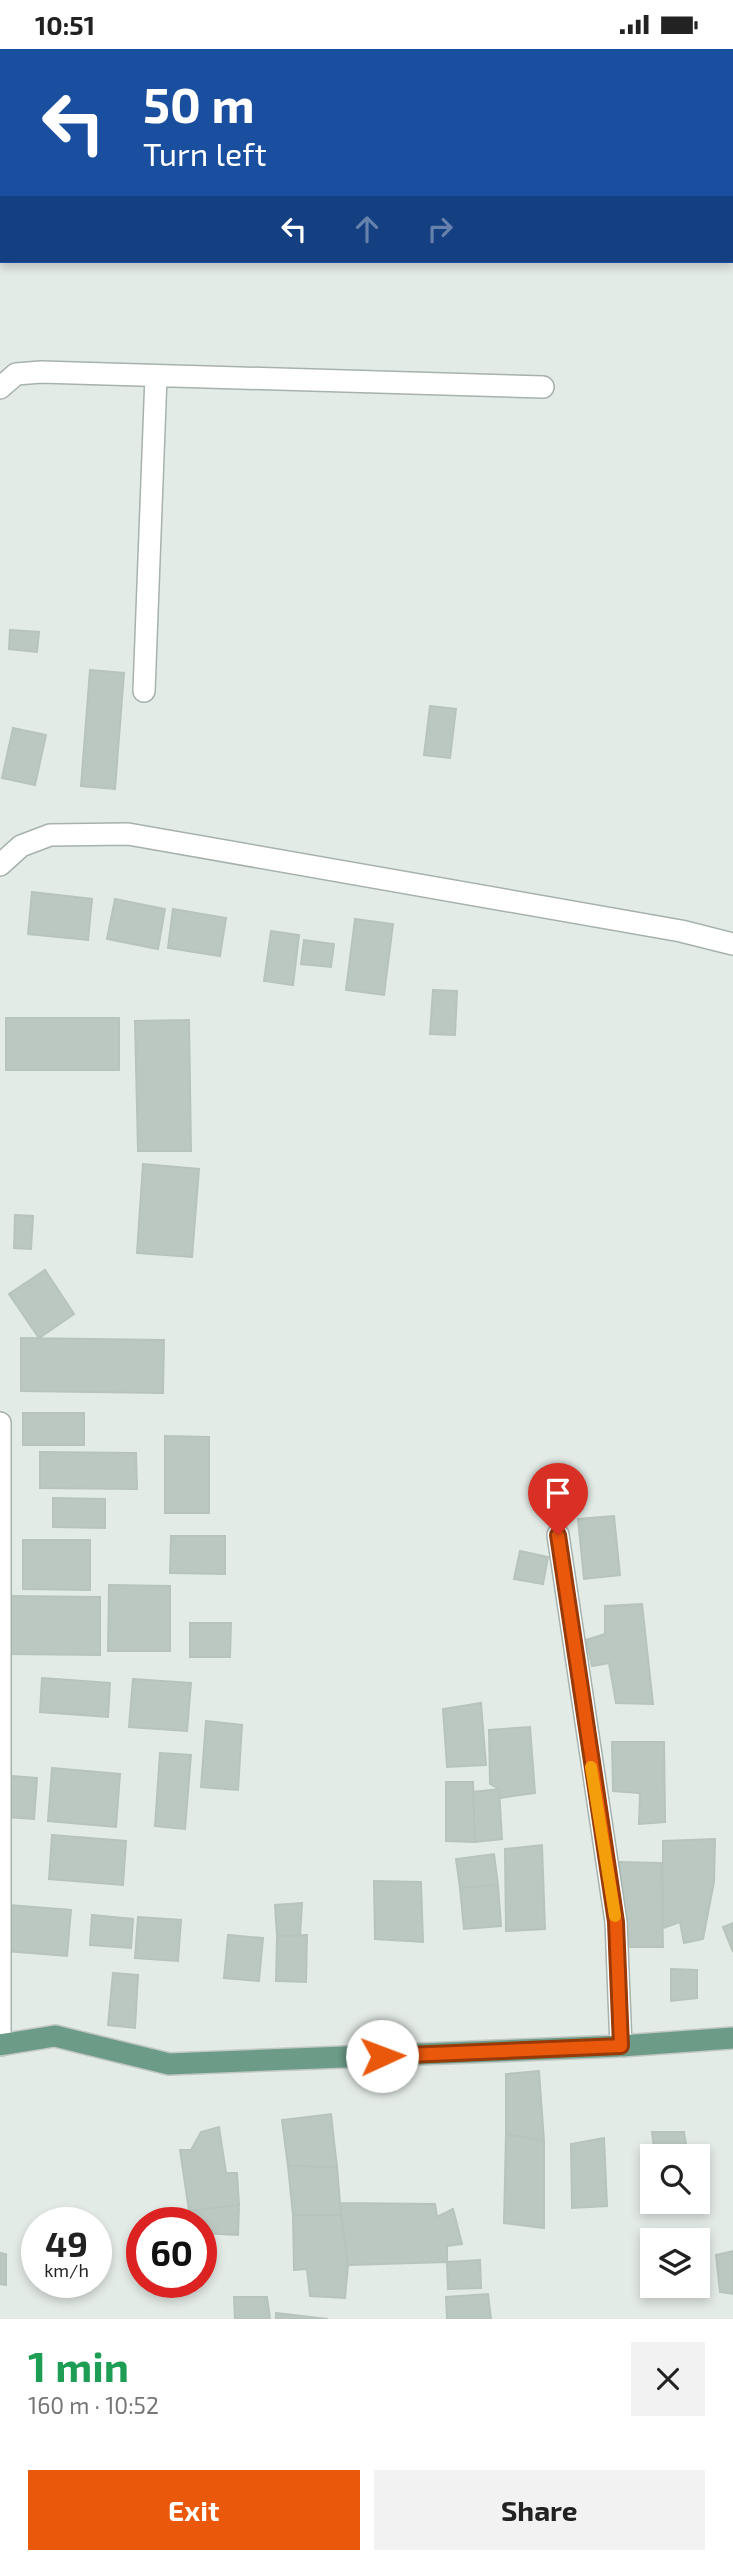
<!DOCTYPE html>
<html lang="en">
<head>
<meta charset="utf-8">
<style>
  body { margin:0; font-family:"Exo 2",sans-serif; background:#f2f2f2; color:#222; height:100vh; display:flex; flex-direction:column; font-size:26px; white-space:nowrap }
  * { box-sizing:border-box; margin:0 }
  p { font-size:23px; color:#767676 }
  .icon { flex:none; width:38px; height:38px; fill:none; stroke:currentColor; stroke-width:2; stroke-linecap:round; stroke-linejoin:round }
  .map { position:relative; height:2270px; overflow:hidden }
  .details { display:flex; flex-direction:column; background:#fff; flex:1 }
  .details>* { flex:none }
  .banner { position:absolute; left:0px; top:0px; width:733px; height:214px; box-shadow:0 4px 10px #0003; background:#1a4fa0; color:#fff; overflow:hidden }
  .tools { position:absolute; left:640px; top:2095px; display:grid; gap:14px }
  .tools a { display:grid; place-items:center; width:70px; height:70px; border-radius:0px; background:#fff; box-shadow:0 4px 10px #0003; font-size:35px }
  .speed { position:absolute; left:21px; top:2158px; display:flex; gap:14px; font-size:35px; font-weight:700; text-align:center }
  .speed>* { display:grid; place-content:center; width:91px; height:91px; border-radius:50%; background:#fff; box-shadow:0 4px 10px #0003; line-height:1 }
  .speed small { font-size:18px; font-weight:400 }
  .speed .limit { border:10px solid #d22; background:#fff; color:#111 }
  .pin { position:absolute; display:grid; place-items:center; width:60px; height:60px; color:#fff; margin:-72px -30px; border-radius:50% 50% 50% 0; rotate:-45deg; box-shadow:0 0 7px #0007 }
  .pin .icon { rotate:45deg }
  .me { position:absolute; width:77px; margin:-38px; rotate:88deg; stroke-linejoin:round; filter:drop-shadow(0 0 5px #0008) }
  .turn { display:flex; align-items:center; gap:24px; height:147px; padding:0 28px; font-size:32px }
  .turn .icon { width:91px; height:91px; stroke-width:2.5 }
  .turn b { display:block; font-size:49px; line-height:60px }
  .lanes { display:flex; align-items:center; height:66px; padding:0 28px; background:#0003; justify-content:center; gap:35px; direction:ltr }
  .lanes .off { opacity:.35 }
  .round { display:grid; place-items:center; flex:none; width:74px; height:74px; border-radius:0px; background:#f2f2f2 }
  .summary { display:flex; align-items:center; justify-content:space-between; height:119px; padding:0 28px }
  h1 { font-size:42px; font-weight:700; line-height:52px; color:#1e9e55 }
  .button { display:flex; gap:14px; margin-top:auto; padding:14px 28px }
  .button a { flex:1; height:80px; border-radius:0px; background:#ea580c; color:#fff; font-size:28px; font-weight:700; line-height:80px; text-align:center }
  .button a+a { background:#f2f2f2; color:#222 }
  .status { display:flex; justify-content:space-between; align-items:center; height:49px; padding:0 35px; background:#fff; direction:ltr }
  .status svg { height:19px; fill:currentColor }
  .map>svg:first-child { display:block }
  .building { fill:#bbc8c1; stroke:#b6c4bc; stroke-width:2 }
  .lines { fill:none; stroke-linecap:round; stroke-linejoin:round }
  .minor-casing { stroke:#a6b2ac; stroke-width:24 }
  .primary-casing { stroke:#c2c8c5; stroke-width:24 }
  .minor { stroke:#fff; stroke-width:21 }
  .primary { stroke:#6c9c88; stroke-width:21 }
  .route-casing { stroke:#983908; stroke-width:18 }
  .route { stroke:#ea580c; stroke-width:12 }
  .slow { stroke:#f59e0b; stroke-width:12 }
</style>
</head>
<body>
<div class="status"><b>10:51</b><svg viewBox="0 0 49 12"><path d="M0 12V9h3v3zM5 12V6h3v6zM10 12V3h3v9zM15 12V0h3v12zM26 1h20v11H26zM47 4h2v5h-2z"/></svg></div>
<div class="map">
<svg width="733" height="2270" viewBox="0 0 733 2270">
  <rect width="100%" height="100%" fill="#e3ebe6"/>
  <!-- building -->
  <path class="building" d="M10 581 39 583 37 603 9 600Z
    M90 621 124 624 115 740 81 737Z
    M430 657 456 660 450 709 424 706Z
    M13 679 46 686 35 736 2 729Z
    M32 843 92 850 88 891 28 885Z
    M115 850 165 860 158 900 107 890Z
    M173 860 226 869 220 907 168 899Z
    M355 870 393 875 384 946 346 941Z
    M271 882 299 886 293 936 264 932Z
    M304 891 334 895 331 918 301 915Z
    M433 941 457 942 455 986 430 985Z
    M6 969H119V1021H6Z
    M189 971 191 1102H138L135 972Z
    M143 1115 199 1120 192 1208 137 1204Z
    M15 1166 33 1167 31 1200 14 1199Z
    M45 1221 74 1265 39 1289 9 1245Z
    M21 1289 164 1291 163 1344 21 1342Z
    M23 1364H84V1396H23Z
    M165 1387 209 1388V1464H165Z
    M40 1403 136 1404 137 1440 40 1439Z
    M53 1449 105 1450V1479L53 1478Z
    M614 1467 620 1526 584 1530 578 1470Z
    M171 1487H225V1525L170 1524Z
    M23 1491H90V1541L23 1540Z
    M520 1502 548 1508 543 1535 514 1530Z
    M109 1536 170 1537V1602H108Z
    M9 1547 100 1548V1606L9 1605Z
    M642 1555 653 1655 616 1654 609 1614 592 1617 586 1591 605 1585V1557Z
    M190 1574H231L230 1608H190Z
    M42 1629 110 1634 108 1668 40 1663Z
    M133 1630 191 1634 187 1682 129 1678Z
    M481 1654 486 1716 447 1718 443 1660Z
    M206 1672 242 1676 238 1741 201 1738Z
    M530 1678 535 1744 500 1749 499 1740 490 1735 489 1681Z
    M612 1693H664L665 1773 639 1775 640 1744 613 1742Z
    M160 1704 191 1706 185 1780 155 1777Z
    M52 1719 120 1725 116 1778 48 1772Z
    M11 1727 37 1729 34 1770 8 1768Z
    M446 1733H473L475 1793 446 1792Z
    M499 1740 502 1790 475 1793 473 1743Z
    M52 1786 126 1792 123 1836 49 1830Z
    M715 1790 714 1833 703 1890 684 1894 680 1873 663 1879V1792Z
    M542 1796 545 1880 506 1882 505 1800Z
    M494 1805 498 1836 460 1839 456 1810Z
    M619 1813 661 1814 663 1898H626Z
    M374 1832 421 1833 423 1893 375 1890Z
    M498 1836 501 1877 464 1880 460 1839Z
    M302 1854 300 1887H277L275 1856Z
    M9 1856 71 1861 67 1907 6 1902Z
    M92 1866 133 1870 131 1899 90 1896Z
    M138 1868 181 1871 178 1912 135 1909Z
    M733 1874V1903L723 1878Z
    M228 1886 263 1889 259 1932 224 1929Z
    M307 1886 306 1933 276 1932 277 1887Z
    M671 1920 697 1921V1949L671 1952Z
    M113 1924 138 1926 135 1979 108 1976Z
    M539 2022 544 2092 506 2085V2025Z
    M331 2065 337 2118 288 2117 282 2071Z
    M219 2078 226 2124H237L239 2156 189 2162 180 2101H191L201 2083Z
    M652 2083H684L688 2107H655Z
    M506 2085 544 2092V2179L504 2174Z
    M604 2089 607 2157 572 2159 571 2095Z
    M288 2117 337 2118 341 2166H293Z
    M340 2154 435 2155 437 2168 453 2160 462 2195 447 2197V2213L348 2216Z
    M239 2156 238 2186 201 2184V2174H191V2162Z
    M293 2166H341L348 2216 345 2249 310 2247 307 2220 294 2221Z
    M733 2202V2245L720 2243 716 2206Z
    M0 2204 6 2205V2236L0 2235Z
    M480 2211 481 2239 448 2240 447 2213Z
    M488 2245 491 2270H447L446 2248Z
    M234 2248H267L270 2270H235Z
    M276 2264 328 2270H276Z"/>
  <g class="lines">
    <!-- minor casing -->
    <g class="minor-casing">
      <path id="minor" d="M0 339 16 325 41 323 543 338
        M144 642 156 327
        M0 816 21 797 50 786 128 785 681 882 733 895
        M0 1374V1996
        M558 1486 616 1873 621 1997"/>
    </g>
    <!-- primary casing -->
    <g class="primary-casing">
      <path id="primary" d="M0 1996 55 1987 169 2015 621 1997 733 1989"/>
    </g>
    <!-- minor -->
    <use href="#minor" class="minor"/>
    <!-- primary -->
    <use href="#primary" class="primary"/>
  </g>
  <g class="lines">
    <!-- route casing -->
    <g class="route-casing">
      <path id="route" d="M382 2007 621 1997 616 1873 558 1486"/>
    </g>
    <!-- route -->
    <use href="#route" class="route"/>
    <!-- slow -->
    <path class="slow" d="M591 1718 615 1867"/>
  </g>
</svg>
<div class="tools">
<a><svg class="icon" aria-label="search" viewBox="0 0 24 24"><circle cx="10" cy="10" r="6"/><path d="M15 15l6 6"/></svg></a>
<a><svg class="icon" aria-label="layers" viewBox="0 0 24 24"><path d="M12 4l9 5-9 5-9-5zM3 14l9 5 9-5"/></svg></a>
</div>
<div class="speed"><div>49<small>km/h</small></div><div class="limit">60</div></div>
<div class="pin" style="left:558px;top:1486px;background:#d93025"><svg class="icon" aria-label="arrive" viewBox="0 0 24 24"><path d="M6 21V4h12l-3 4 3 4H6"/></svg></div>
<svg class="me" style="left:382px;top:2007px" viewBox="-20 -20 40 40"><circle r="19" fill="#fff"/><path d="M0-13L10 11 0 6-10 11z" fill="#ea580c"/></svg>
<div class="banner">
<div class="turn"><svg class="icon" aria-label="left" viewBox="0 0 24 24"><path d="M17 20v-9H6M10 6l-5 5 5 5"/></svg><div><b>50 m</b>Turn left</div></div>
<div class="lanes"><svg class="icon" aria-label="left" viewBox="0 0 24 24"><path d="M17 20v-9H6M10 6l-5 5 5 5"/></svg><svg class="icon off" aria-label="ahead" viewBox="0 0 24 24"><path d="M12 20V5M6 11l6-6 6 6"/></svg><svg class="icon off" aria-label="right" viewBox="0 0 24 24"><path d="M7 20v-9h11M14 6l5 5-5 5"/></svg></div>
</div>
</div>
<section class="details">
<div class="summary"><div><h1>1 min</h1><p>160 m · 10:52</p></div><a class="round"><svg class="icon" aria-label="close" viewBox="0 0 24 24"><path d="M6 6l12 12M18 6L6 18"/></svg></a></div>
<div class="button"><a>Exit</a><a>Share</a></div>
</section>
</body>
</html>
